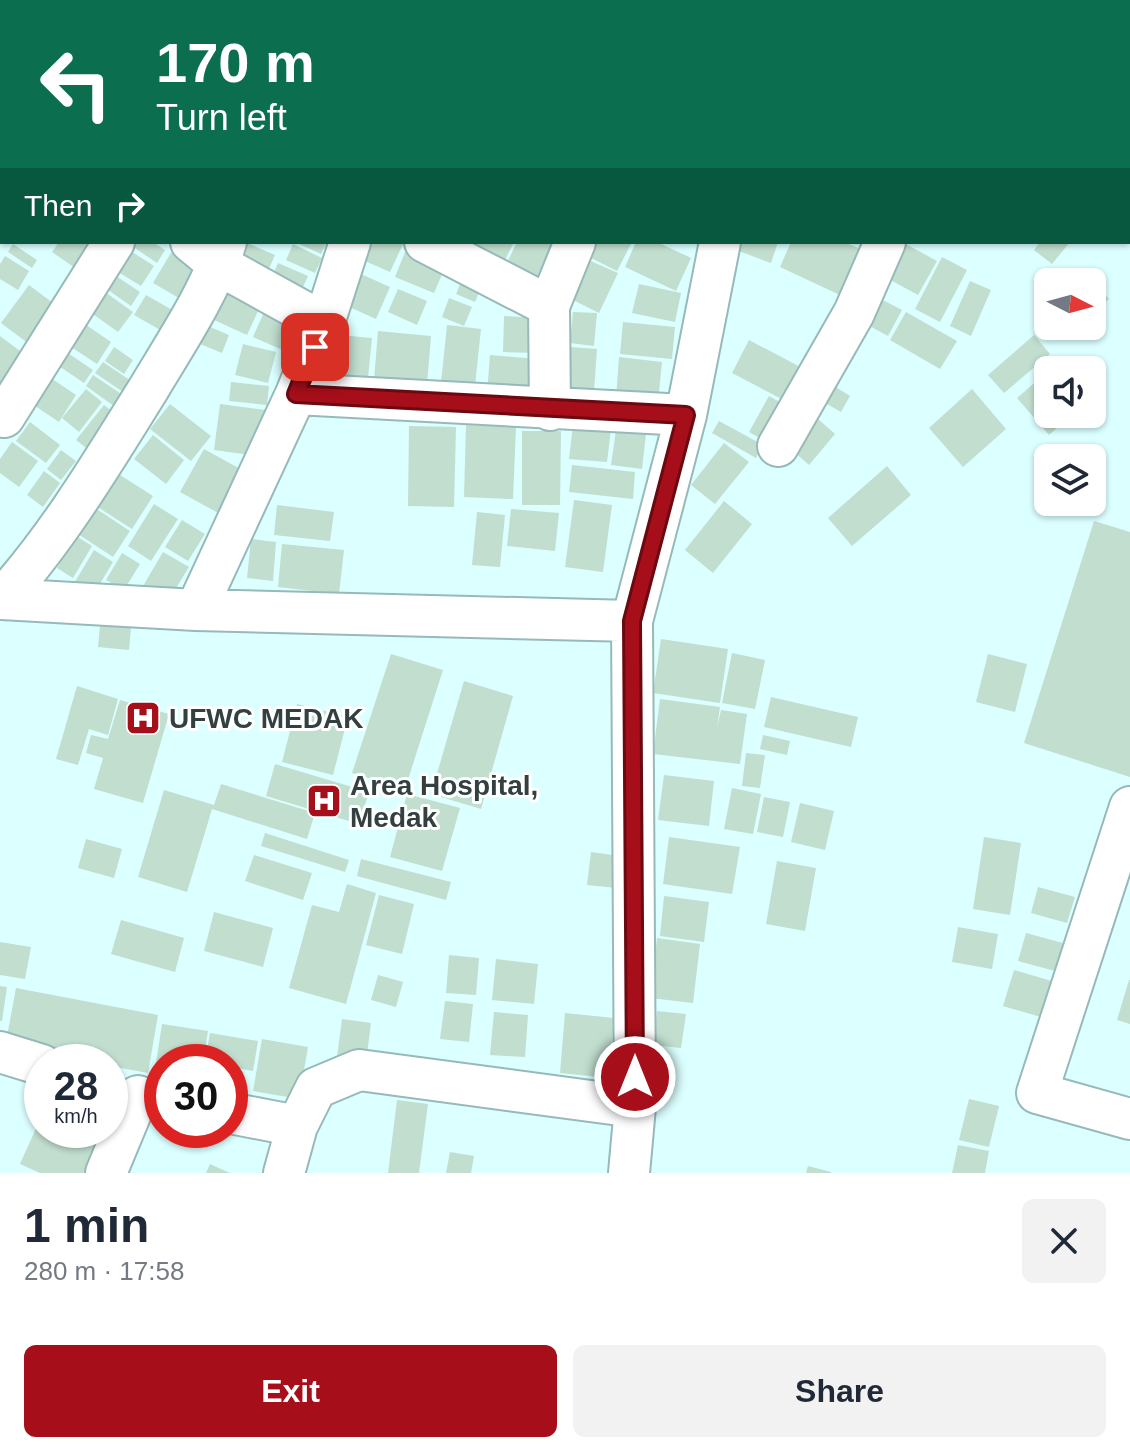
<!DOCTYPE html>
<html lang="en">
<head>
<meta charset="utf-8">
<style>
  body { margin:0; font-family:Arial,sans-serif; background:#f2f2f3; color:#1f2937; height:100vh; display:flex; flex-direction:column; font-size:30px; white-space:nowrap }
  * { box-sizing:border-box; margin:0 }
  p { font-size:26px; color:#747a83 }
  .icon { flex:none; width:44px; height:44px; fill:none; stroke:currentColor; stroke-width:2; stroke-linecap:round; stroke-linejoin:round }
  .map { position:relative; height:1173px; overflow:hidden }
  .sheet { display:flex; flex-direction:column; background:#fff; flex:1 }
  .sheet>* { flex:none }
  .hud { position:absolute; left:0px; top:0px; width:1130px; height:244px; box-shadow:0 2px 6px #0004; background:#0b6e4f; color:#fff; overflow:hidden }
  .needle { width:52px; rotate:96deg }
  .buttons { position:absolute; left:1034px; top:268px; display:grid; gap:16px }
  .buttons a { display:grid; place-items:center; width:72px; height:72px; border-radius:12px; background:#fff; box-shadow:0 2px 6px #0004; font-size:40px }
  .speed { position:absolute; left:24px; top:1044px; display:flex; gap:16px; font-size:40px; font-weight:700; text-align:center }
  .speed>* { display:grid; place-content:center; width:104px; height:104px; border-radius:50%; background:#fff; box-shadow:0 2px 6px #0004; line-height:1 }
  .speed small { font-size:20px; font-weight:400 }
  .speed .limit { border:12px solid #d22; background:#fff; color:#111 }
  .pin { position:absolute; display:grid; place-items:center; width:68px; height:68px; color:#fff; margin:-34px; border-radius:16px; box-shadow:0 4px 12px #0006 }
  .me { position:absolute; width:88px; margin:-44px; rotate:0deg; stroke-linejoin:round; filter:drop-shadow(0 0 6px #0008) }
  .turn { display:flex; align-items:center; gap:28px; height:168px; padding:0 24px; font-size:36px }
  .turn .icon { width:104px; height:104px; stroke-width:2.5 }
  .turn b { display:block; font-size:56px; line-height:68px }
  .then { display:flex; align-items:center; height:76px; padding:0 24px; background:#0003; gap:16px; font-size:30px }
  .round { display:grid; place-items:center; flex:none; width:84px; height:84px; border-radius:12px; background:#f2f2f3 }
  .head { display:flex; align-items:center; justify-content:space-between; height:136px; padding:0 24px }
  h1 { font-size:48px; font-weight:700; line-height:60px }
  .primary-button { display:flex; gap:16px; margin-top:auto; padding:16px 24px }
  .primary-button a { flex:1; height:92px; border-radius:12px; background:#a60e19; color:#fff; font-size:32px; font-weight:700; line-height:92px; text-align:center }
  .primary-button a+a { background:#f2f2f3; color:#1f2937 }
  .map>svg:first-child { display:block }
  .building { fill:#c1decf }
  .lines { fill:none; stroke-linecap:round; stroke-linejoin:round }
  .minor-casing { stroke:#97b9b9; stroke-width:44 }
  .minor { stroke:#fff; stroke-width:40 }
  .route-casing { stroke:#6c0910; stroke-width:20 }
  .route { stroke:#a60e19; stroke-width:14 }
  .labels { text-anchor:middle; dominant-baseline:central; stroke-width:6; stroke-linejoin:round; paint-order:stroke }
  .poi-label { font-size:28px; font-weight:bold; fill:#324040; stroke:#fff; text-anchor:start }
</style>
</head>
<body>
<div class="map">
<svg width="1130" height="1173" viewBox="0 0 1130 1173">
  <rect width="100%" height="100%" fill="#dcffff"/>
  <!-- building -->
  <path class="building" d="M59 242H88L104 253 88 277 52 252Z
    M126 242H153L165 250 157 263Z
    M245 242 275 255 262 284 229 268Z
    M295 242H327L321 254Z
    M366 242H404L390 272 358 258Z
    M409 242 449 258 434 293 395 277Z
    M470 242H514L501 268 466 250Z
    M517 242H564L546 289 504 269Z
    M587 242H632L617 271 581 253Z
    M636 242H657L691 258 676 291 625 267Z
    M739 242H778L771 263 736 250Z
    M791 242H844L863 250 842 296 780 267Z
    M1040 242H1070L1052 264 1034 250Z
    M904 243 937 261 918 295 885 277Z
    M13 244 37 260 32 268 8 252Z
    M293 244 322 258 315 273 286 260Z
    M123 246 154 266 141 286 110 267Z
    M172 251 203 269 184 301 153 283Z
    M5 256 29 271 18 290 0 279V264Z
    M579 256 618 273 599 313 561 294Z
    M942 257 967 270 940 322 915 309Z
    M278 263 308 276 299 296 270 282Z
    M352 270 390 287 376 319 338 302Z
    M466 270 485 278 475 302 456 294Z
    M110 272 140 292 131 306 101 285Z
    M1092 280 1109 299 1092 314Z
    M970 281 991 290 971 336 950 326Z
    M229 282 264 298 247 335 212 319Z
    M639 284 681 293 675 322 632 313Z
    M29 285 61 309 33 347 1 323Z
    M98 287 133 312 118 332 83 307Z
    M398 289 427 301 417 325 388 312Z
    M146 295 174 311 162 331 134 315Z
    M875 296 902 310 888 336 862 322Z
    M449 298 472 307 464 326 442 317Z
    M269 301 301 316 285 351 253 337Z
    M573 312 597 313 594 346 570 343Z
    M906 312 957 341 940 369 890 340Z
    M504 316 541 318 539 353 503 352Z
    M79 320 111 342 97 364 65 343Z
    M623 322 675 327 672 359 620 354Z
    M201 323 229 335 222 353 193 341Z
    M447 325 481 329 475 386 441 383Z
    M1053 326H1078L1064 338Z
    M378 331 431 336 426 397 373 393Z
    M328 334 372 338 366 398 321 393Z
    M1034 335 1050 354 1004 393 988 375Z
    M0 336 28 357 6 387 0 383Z
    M749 340 806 370 789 403 732 373Z
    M243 344 276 352 268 383 235 375Z
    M56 345 93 370 84 383 47 358Z
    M114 347 133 360 124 374 105 361Z
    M570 347 597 349 594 391 567 389Z
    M490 355 538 359 535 397 487 393Z
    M619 357 662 362 658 402 616 398Z
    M103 362 143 389 135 400 95 373Z
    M39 370 76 395 59 422 22 397Z
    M1048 371V414H1072L1049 435 1017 398Z
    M93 375 133 402 125 414 86 386Z
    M823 379 850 396 841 412 813 396Z
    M231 382 269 386 267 405 229 401Z
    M86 389 102 402 79 432 62 418Z
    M972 389 1006 429 963 467 929 428Z
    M769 396 783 404 763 440 749 432Z
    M170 404 211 436 191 461 150 429Z
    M220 404 265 410 258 456 214 450Z
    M104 405 123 420 95 455 76 440Z
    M808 410 835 434 809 465 782 441Z
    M719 421 763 445 756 458 712 433Z
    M30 422 60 445 46 463 16 441Z
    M466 425 516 427 513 499 464 497Z
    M573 425 611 429 607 462 569 459Z
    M409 426 456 427 454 507 408 506Z
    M616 430 646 434 642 469 611 465Z
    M522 431H561L560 505H522Z
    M153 435 184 460 166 484 134 459Z
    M12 442 38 461 19 487 0 473V459Z
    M724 443 749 462 715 504 691 485Z
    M204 449 244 471 220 514 180 492Z
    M61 450 76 461 61 480 47 469Z
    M572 465 635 472 633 499 569 492Z
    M887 466 911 495 852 546 828 518Z
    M44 471 60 483 43 507 27 495Z
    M117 473 153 496 132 529 96 506Z
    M574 500 612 505 603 572 565 567Z
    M724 501 752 524 713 573 685 550Z
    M154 504 178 519 151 561 128 546Z
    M277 505 334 512 330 541 274 535Z
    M95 508 130 531 113 557 78 534Z
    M511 509 559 513 555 551 507 546Z
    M477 512 505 515 500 567 472 565Z
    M182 520 205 534 188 561 165 547Z
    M1094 521 1130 532V777L1024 743Z
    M76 536 92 546 73 578 57 568Z
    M251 539 276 542 273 581 247 578Z
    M282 544 344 550 339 594 278 587Z
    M94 550 113 562 92 597 73 585Z
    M163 552 189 567 168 601 143 586Z
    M122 553 140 564 124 590 106 580Z
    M100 626 131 628 129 650 98 647Z
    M661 639 728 649 720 703 653 693Z
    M732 653 765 660 755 709 722 703Z
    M391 654 443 670 405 789 352 773Z
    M988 654 1027 664 1015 712 976 702Z
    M464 681 513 696 481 809 431 794Z
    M77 686 118 699 108 735 89 729 78 765 56 759Z
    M771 697 858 717 851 747 764 727Z
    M660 699 720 707 717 728 721 710 747 714 740 764 653 754Z
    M120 700 169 714 143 803 94 789 103 758 86 753 91 735 108 739Z
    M297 704 348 717 333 775 282 762Z
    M763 735 790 741 787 755 760 749Z
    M746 753 765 755 760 788 742 786Z
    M275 764 369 792 359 824 266 796Z
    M664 775 714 781 709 826 658 820Z
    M221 784 315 813 307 839 212 809 187 892 138 877 164 790 214 805Z
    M732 788 761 794 753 834 724 829Z
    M407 794 460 808 442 871 390 857Z
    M764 797 790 802 783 837 757 832Z
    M800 803 834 811 825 850 791 842Z
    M265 833 349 860 345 872 261 846Z
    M669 837 740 847 732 894 663 884Z
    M984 837 1021 843 1010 915 973 909Z
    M86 839 122 849 114 878 78 868Z
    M591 852 620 856 617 888 587 885Z
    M254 855 312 873 303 900 245 881Z
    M361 859 451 882 446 900 357 876Z
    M777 861 816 868 805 931 766 924Z
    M347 884 376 893 346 1004 289 988 312 905 339 912Z
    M1038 887 1075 897 1067 923 1031 913Z
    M379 895 414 904 402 954 366 945Z
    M664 896 709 902 704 942 660 936Z
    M214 912 273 928 263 967 204 951Z
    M121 920 184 938 175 972 111 954Z
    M958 927 998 934 992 969 952 962Z
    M1026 933 1063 943 1055 971 1018 961Z
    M657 938 700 944 693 1003 650 998Z
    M0 942 31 947 25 979 0 975Z
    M449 955 479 958 476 995 446 993Z
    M496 959 538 964 534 1004 492 1000Z
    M1014 970 1055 982 1044 1018 1003 1006Z
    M378 975 403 982 396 1007 371 1000Z
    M1129 980H1130V1024L1117 1020Z
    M0 986 7 987 2 1021H0Z
    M16 988 158 1015 148 1073 110 1066V1062H88L5 1047Z
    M445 1001 473 1004 469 1042 440 1039Z
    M657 1011 686 1014 681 1048 653 1045Z
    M494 1012 528 1015 525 1057 490 1055Z
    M565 1013 614 1018 609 1078 560 1073Z
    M342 1019 371 1023 366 1062 337 1057Z
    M162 1024 208 1031 203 1062H162V1077L154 1076Z
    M210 1033 258 1041 253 1071 230 1067V1062H205Z
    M262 1039 308 1047 299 1099 253 1091Z
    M969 1099 999 1106 989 1147 959 1140Z
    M397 1100 428 1104 419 1173H388Z
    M42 1115V1130H102L84 1173H40L20 1164Z
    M958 1145 989 1151 985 1173H952Z
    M450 1152 474 1156 471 1173H446Z
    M210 1164 230 1173H206Z
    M808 1166 831 1172V1173H806Z"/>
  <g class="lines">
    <!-- minor casing -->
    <g class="minor-casing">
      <path id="minor" d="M705 0 706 2
        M452 2V0
        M1009 2 1010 0
        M0 13 2 14
        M191 242 219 265 324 323
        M226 242C209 294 177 341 149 388 104 460 59 536 2 599L196 610 632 621
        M425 242 549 306
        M296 394 686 415
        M550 410 549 306 575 242
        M4 417 114 242
        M778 446 854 313 885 242
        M196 610 296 394 324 323 350 242
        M1130 807 1037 1093 1130 1119
        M0 1052 42 1065
        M230 1113 297 1126
        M106 1173 138 1096
        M284 1173 297 1126 316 1088 359 1070 635 1107
        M629 1173 635 1107 632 621 686 415 720 242"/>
    </g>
    <!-- minor -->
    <use href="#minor" class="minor"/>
  </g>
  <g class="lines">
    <!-- route casing -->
    <g class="route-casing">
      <path id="route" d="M315 347 296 394 686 415 632 621 635 1077"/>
    </g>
    <!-- route -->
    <use href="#route" class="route"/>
  </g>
  <!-- icons -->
  <defs>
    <g id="hospital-square" transform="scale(1.8)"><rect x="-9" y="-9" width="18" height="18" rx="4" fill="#a60e19" stroke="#fff"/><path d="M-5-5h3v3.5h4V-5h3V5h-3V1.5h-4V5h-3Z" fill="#fff"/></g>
  </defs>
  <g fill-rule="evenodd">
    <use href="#hospital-square" x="143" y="718"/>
    <use href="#hospital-square" x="324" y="801"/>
  </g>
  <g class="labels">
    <!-- poi labels -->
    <g class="poi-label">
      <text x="169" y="718">UFWC MEDAK</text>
      <text x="350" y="785">Area Hospital,<tspan x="350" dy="32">Medak</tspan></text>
    </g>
  </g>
</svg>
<div class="buttons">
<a><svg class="needle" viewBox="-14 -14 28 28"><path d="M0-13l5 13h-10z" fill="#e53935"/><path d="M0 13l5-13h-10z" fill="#747a83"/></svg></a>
<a><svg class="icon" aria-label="sound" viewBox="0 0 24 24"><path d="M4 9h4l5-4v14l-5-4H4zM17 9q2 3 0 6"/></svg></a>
<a><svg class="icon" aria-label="layers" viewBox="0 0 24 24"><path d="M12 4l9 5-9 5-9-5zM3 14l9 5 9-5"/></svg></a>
</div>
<div class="speed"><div>28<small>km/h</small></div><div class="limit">30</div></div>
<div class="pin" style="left:315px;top:347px;background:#d93025"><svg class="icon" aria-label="arrive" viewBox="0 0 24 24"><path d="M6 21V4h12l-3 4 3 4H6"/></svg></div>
<svg class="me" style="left:635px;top:1077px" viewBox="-20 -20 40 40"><circle r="17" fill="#a60e19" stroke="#fff" stroke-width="3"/><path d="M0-11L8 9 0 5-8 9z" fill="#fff"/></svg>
<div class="hud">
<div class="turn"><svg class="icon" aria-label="left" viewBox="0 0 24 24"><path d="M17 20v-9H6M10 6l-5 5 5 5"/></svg><div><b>170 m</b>Turn left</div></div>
<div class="then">Then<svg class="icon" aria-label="right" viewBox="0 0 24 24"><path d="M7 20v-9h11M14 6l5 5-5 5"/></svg></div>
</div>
</div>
<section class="sheet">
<div class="head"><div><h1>1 min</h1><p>280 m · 17:58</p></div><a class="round"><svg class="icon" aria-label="close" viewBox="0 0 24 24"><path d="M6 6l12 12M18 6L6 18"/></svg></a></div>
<div class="primary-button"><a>Exit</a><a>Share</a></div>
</section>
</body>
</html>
